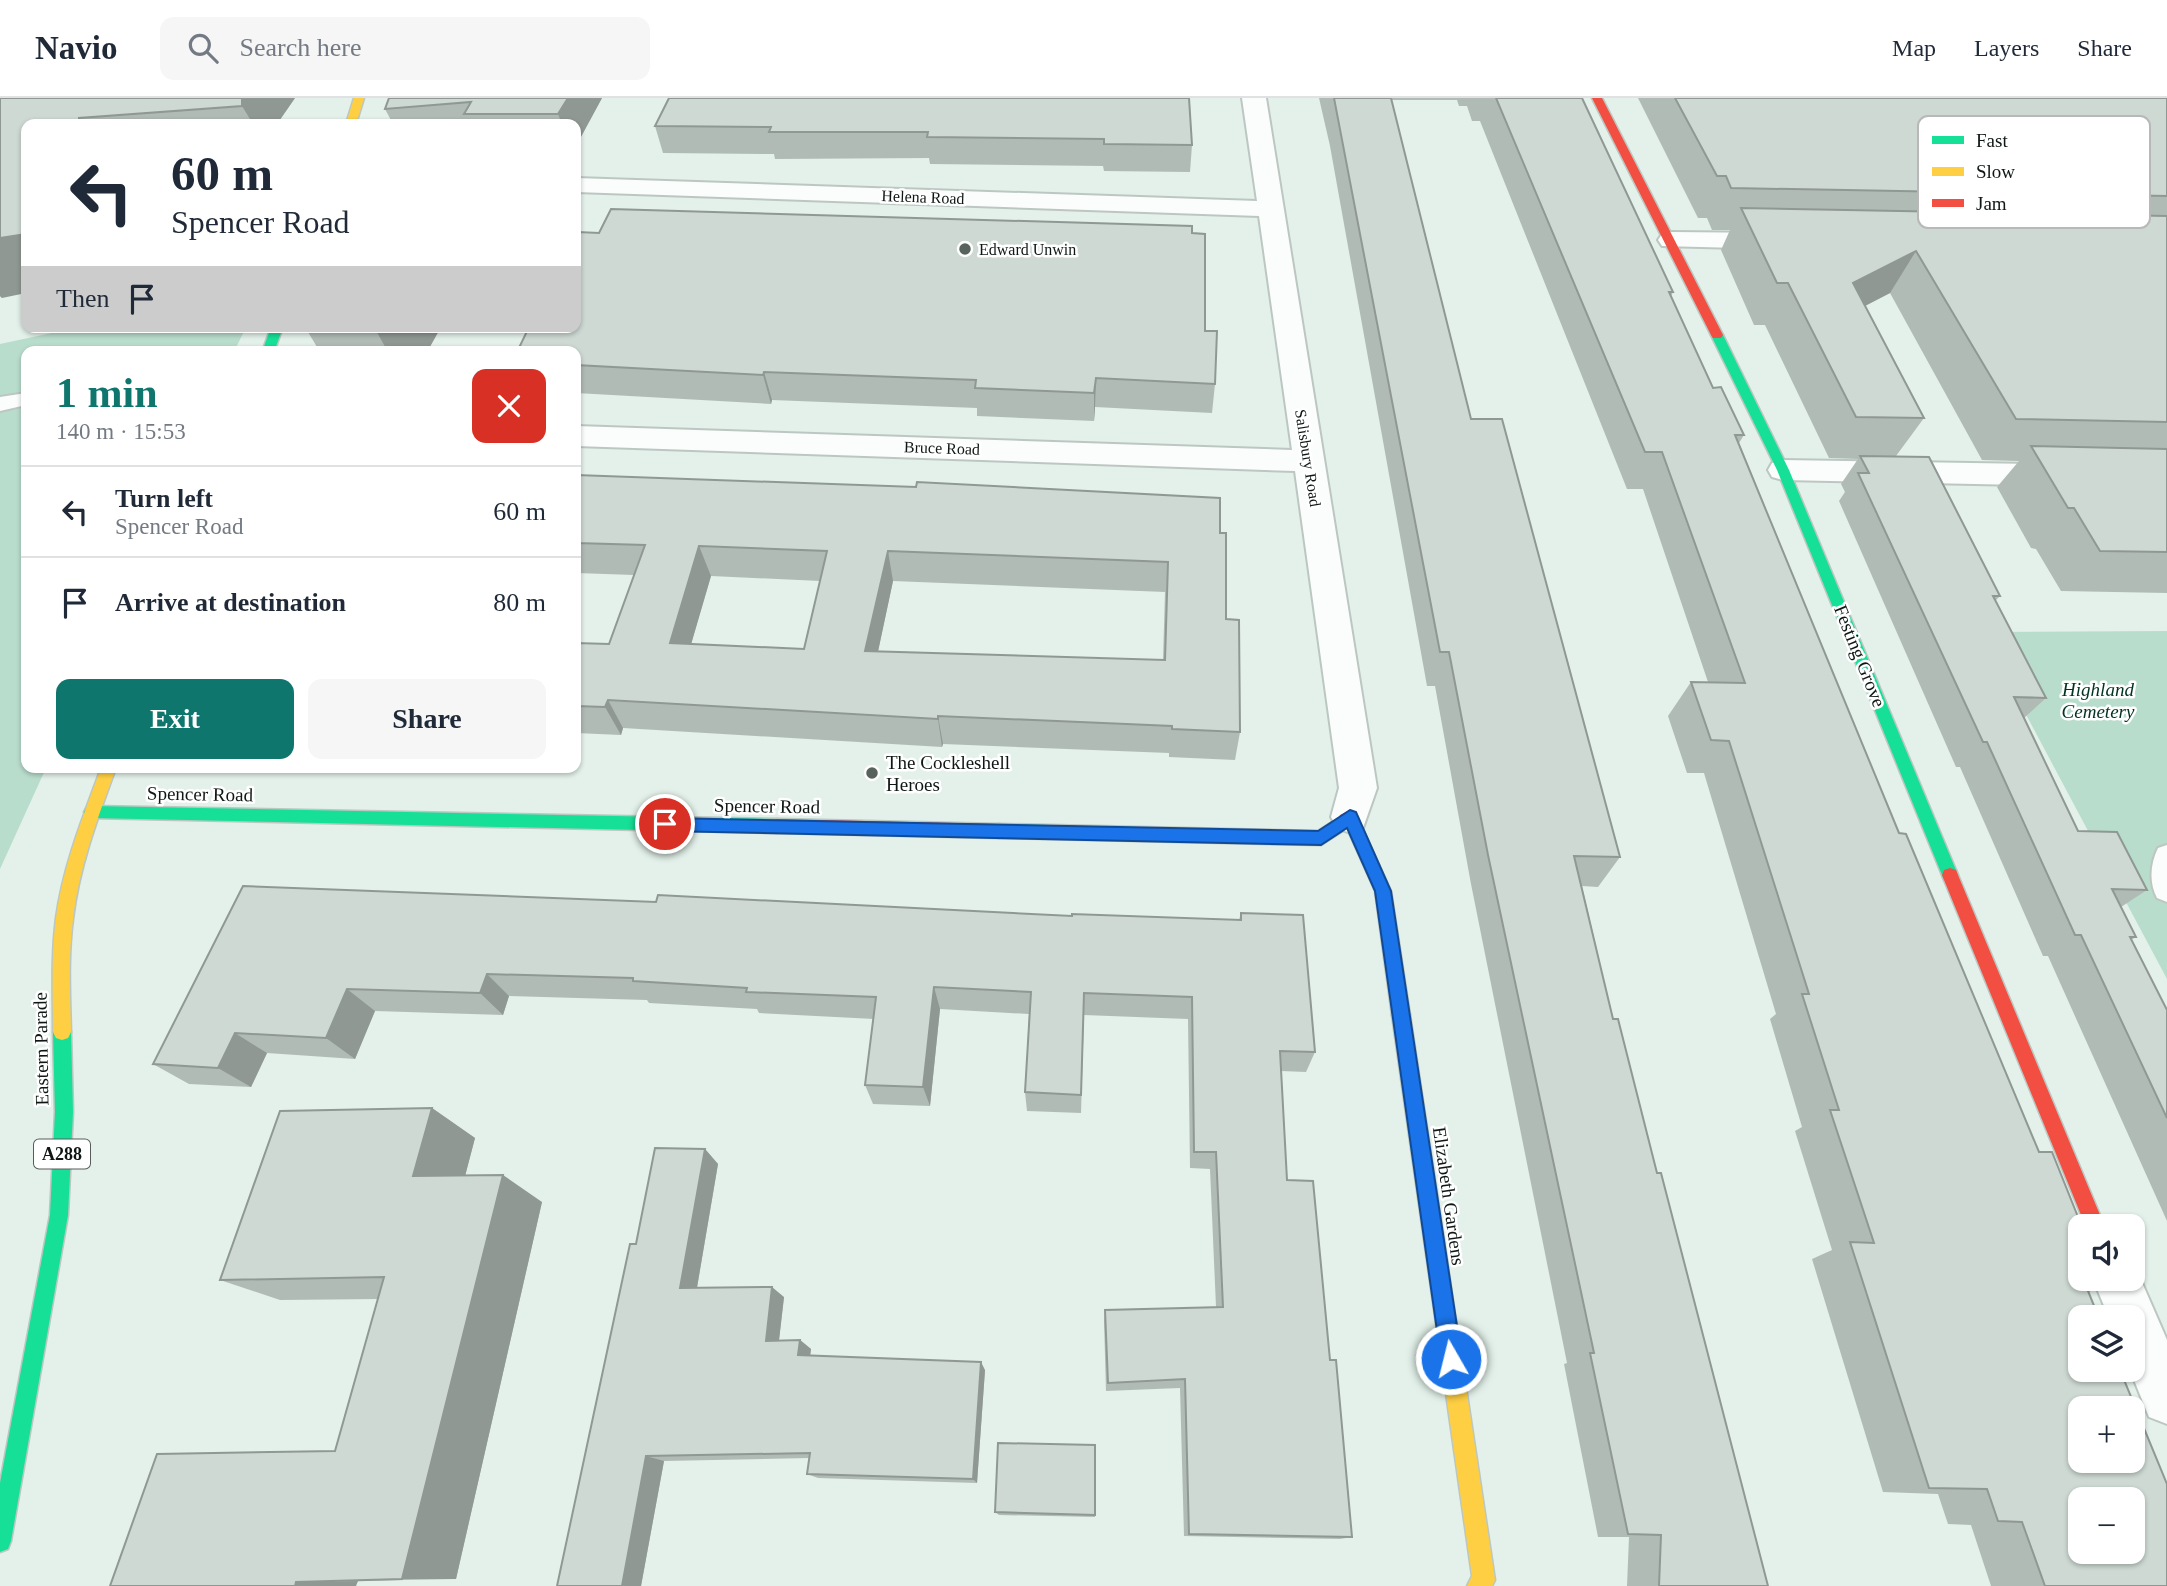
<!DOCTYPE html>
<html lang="en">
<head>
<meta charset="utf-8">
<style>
  body { margin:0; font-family:"Times New Roman",serif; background:#f6f6f7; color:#1f2937; height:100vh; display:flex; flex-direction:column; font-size:26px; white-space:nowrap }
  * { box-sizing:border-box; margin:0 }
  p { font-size:23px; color:#747a83 }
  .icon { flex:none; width:38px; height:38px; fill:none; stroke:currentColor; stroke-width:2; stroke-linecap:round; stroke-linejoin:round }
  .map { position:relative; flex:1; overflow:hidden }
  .drawer { position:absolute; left:21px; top:248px; width:560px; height:427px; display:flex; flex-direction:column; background:#fff; border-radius:14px; box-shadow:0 2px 5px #0004 }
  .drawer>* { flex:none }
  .guide { position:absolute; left:21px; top:21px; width:560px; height:214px; border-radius:14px; box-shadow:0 2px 5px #0004; background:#fff; color:#1f2937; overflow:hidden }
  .tools { position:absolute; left:2068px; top:1116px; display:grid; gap:14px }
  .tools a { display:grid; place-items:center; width:77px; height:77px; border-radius:14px; background:#fff; box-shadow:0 2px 5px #0004; font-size:35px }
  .pin { position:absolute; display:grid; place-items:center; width:60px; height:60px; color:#fff; margin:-30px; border:4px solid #fff; border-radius:50%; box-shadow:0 2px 7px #0007 }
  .me { position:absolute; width:77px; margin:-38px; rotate:352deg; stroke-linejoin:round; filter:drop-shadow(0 0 5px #0008) }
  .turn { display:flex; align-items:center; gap:24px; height:147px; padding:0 35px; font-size:32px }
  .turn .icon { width:91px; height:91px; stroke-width:2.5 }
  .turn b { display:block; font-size:49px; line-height:60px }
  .then { display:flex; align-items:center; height:66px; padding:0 35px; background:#0003; gap:14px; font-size:26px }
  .round { display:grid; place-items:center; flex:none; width:74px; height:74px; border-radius:14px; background:#f6f6f7 }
  .overview { display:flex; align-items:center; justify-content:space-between; height:119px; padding:0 35px }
  h1 { font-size:42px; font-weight:800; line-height:52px; color:#0f766e }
  .action { display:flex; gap:14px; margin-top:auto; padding:14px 35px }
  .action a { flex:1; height:80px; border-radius:14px; background:#0f766e; color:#fff; font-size:28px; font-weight:800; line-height:80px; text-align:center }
  .action a+a { background:#f6f6f7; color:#1f2937 }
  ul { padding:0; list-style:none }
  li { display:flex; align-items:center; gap:21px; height:91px; padding:0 35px; border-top:2px solid #e0e1e3 }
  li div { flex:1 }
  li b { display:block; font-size:26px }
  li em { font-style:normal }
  header { display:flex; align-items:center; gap:42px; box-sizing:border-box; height:98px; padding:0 35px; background:#fff; border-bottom:2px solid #e0e1e3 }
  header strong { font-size:33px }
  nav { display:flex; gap:38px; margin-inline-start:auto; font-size:24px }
  .search { width:490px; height:63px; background:#f6f6f7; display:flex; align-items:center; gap:18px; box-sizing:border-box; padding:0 24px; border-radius:14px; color:#747a83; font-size:26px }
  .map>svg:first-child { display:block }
  .green { fill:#b9ddcc }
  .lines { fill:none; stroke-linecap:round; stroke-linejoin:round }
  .lane-casing { stroke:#bcc7c2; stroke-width:4 }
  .street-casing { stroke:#bcc7c2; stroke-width:4 }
  .fast-casing { stroke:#bcc7c2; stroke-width:3 }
  .slow-casing { stroke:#bcc7c2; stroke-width:3 }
  .jam-casing { stroke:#bcc7c2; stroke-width:3 }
  .lane { fill:#fbfdfc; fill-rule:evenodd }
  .street { fill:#fbfdfc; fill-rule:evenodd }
  .fast { fill:#16e098; fill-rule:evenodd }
  .slow { fill:#ffcf43; fill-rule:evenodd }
  .jam { fill:#f24e42; fill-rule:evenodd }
  .wall { fill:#b1bbb5; fill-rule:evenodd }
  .shaded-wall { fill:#909894 }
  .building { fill:#ced9d3; stroke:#909894; stroke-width:2; fill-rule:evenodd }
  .route { fill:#1a73e8; stroke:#114b97; stroke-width:2 }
  .poi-dot { fill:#59635e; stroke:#fff; stroke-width:2.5 }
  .labels { text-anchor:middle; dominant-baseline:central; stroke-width:5; stroke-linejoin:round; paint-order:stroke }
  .far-street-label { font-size:16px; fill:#0e1713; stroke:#fff }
  .far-poi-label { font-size:16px; fill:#0e1713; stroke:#fff; text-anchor:start }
  .shield { fill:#fff; stroke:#565d5a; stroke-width:2 }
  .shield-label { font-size:18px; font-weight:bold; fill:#0e1713 }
  .street-label { font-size:19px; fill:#0e1713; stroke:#fff }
  .park-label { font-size:19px; font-style:italic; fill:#023322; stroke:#fff }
  .poi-label { font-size:19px; fill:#0e1713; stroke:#fff; text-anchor:start }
  .key { fill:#fff; stroke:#b7b9b8; stroke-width:2 }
  .key-label { font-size:19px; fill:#0e1713 }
</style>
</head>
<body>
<header>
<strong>Navio</strong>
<div class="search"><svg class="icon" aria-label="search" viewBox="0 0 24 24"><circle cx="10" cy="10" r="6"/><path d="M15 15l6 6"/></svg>Search here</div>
<nav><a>Map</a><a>Layers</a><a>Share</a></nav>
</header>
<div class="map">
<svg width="2167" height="1488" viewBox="0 0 2167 1488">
  <rect width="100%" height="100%" fill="#e3f1ea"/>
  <!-- green -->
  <path class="green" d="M80 229H246L234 254H26V670H46L0 771V246Z
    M2167 533V881L1982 534Z"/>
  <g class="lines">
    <!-- lane casing -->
    <g class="lane-casing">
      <path id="lane" d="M26 295V307L0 313V299Z
        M2167 747V804L2157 800C2149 785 2150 766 2158 750Z"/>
    </g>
    <!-- street casing -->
    <g class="street-casing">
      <path id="street" d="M1242 0H1266L1377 690 1363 730 1350 735 1337 730 1331 719 1339 690 1295 373 576 348V328L1292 352 1259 118 576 94V80L1257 103Z
        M1671 134 1777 135 1786 137 1790 143 1786 149 1777 151 1662 148 1658 142 1662 136Z
        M1783 362 2167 368V390L1783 382 1772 379 1768 372 1772 365Z
        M2133 1164 2167 1242V1326L2149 1319 2130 1272H2133V1220H2109L2093 1181H2133Z"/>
    </g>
    <!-- fast casing -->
    <g class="fast-casing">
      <path id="fast" d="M271 229H283L274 254H262Z
        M1717 233 1723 237 1789 372 1958 777 1956 782 1950 784 1944 782 1942 777 1777 372 1711 237Z
        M92 708 777 721 783 723 785 728 783 733 777 735 92 720 87 719 84 714 87 709Z
        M1346 715 1352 717 1354 722 1352 727 1321 747 999 740 993 738 991 733 993 728 999 726 1318 733Z
        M62 926 68 928 71 934 73 1014 68 1117 11 1443 8 1451 0 1454V1385L50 1117 55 1014 53 934 56 928Z"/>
    </g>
    <!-- slow casing -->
    <g class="slow-casing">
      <path id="slow" d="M354 0H364L356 26H346Z
        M101 670H116C98 719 79 769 73 821 68 858 70 896 71 934L68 940 62 942 56 940 53 934C53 896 51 858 56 820 63 768 83 719 101 670Z
        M1401 909 1407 911 1410 917 1495 1482 1492 1488H1467L1472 1478 1392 917 1395 911Z"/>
    </g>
    <!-- jam casing -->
    <g class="jam-casing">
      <path id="jam" d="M1592 0H1602L1723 237 1721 240H1713L1711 237Z
        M1350 712 1355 714 1391 793 1410 917 1407 923 1401 925 1395 923 1392 917 1375 793 1346 728 1340 727 1338 722 1340 717Z
        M777 721 999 726 1005 728 1007 733 1005 738 999 740 777 735 771 733 769 728 771 723Z
        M1950 770 1956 772 1958 777 2105 1129H2086L1942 777 1944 772Z"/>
    </g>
    <!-- lane -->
    <use href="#lane" class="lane"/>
    <!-- street -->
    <use href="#street" class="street"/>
    <!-- fast -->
    <use href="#fast" class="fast"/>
    <!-- slow -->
    <use href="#slow" class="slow"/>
    <!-- jam -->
    <use href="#jam" class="jam"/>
  </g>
  <!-- wall -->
  <path class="wall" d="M0 0H295L277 26H79L2 200 0 198Z
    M389 0H602L576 48V26H393L385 11Z
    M669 0 1192 47 1190 74 1104 73 1103 68 930 66 929 60 775 61 774 56 663 55 655 28Z
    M1319 0H1582L1673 194 1671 198 1713 290 1744 337 1739 345 1899 735 2039 1054 2107 1188 2088 1194 2167 1488H1991L1971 1427 1948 1426 1938 1396 1883 1394 1812 1161 1832 1152 1795 1033 1802 1029 1770 921 1776 916 1704 675H1687L1668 618 1691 584H1708L1643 391H1627L1480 23H1472L1467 8H1459L1457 2H1391L1471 321 1620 759 1598 789 1582 788 1613 921 1657 1075 1768 1488H1627L1629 1439H1598L1564 1266 1567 1265 1471 786 1435 588H1427L1330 48Z
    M1638 0H2167V495L2061 493 2036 451 2031 450 1997 389 2019 363 1982 362 1890 195 1865 208 1924 320 1896 358 2000 498 1995 503 2046 600 2024 620 2078 733 2147 792 2121 809 2136 839 2131 842 2167 912V1123L2048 858H2043L1960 669H1956L1839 403 1845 394 1841 386 1858 361 1829 360 1765 227H1754L1721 152 1730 132H1712L1707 120H1698Z
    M599 135H1192L1205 233 1215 286 1212 315 1095 309 1094 323 977 318V310L772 302 771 306 576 295V254Z
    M305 229H441L427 254H320Z
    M576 377 1220 435 1226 521 1240 634 1235 662 1169 659V655L943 646 942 649 623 630 621 637 576 635V545L609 546 634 477 576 475ZM711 478 820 483 804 551 691 546ZM893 483 1165 494 1163 562 878 553Z
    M243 788 656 804 1072 818 1239 822 1241 815 1315 954 1306 974 1281 973 1287 1082 1330 1262 1352 1439 1340 1441 1184 1438 1180 1290 1106 1293 1104 1223 1105 1212 1216 1209 1210 1071 1190 1070 1188 921 1084 917 1081 1015 1027 1013 1025 994 1029 916 940 911 930 1008 873 1006 865 987 874 921 759 915 757 911 649 905 647 902 509 898 503 917 375 913 355 961 267 955 251 989 189 986 153 966Z
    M432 1010 475 1040 465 1078 542 1104 456 1481 110 1488 335 1353 378 1201 280 1202 220 1182Z
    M705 1051 718 1066 697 1190 784 1199 779 1242H800L811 1251 810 1258 985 1272 977 1385 818 1380 807 1376 809 1360 664 1363 641 1488H557L636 1146Z
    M995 1414 1095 1417V1419L999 1417Z"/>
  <!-- shaded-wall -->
  <path class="shaded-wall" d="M242 0H295L277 26H253L242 8Z
    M568 0H602L576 48V26H562L558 16Z
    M26 136V195L2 200 0 198V140Z
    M1916 153 1890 195 1828 227 1853 185Z
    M374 229H441L427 254H388Z
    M764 274 772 302 771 306 763 277Z
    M1096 280 1095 309 1094 323V295Z
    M699 448 711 478 683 574 670 545Z
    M888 453 893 483 872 582 865 553Z
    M608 602 623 630 621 637 605 609Z
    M938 618 943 646 942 649 938 621Z
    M487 876 509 898 503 917 480 895Z
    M934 889 940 911 930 1008 923 989Z
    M347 891 375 913 355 961 326 940Z
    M235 935 267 955 251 989 218 970Z
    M432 1010 475 1040 458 1105 413 1078Z
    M705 1051 718 1066 695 1201 680 1190Z
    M503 1077 542 1104 456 1481H402Z
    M772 1189 784 1199 778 1251 766 1243Z
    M800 1242 811 1251 809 1266 798 1257Z
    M981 1264 985 1272 977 1385 973 1381Z
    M646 1358 664 1363 641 1488H622Z
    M358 1483 356 1488H295L296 1484Z"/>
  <!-- building -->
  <path class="building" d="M0 0H242V8L79 20V26H26V136L0 140Z
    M389 0H568L558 16H464L471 4 385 11Z
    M669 0H1189L1192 47 1104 46V41L927 39 928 34H769L771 29 655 28Z
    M1334 0H1391L1471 321H1502L1620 759 1574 758 1613 921H1618L1657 1075H1661L1768 1488H1659L1661 1437 1628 1436 1590 1255H1594L1488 757 1449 554H1440Z
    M1496 0H1582L1673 194H1669L1713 290 1721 289 1744 337H1735L1899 735 1906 736 2039 1054H2052L2082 1129H2081V1181H2104L2107 1188H2086L2099 1220H2081V1272H2120L2167 1386V1488H2045L2022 1424 1998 1423 1987 1391 1929 1390 1850 1144 1874 1145 1830 1012H1839L1802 896H1809L1729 643 1711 642 1691 584 1745 585 1662 354H1645ZM2081 1311H2133V1363H2081ZM2081 1402H2133V1454H2081Z
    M1675 0H2167V98L1731 90 1726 78H1717Z
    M1741 110 2167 118V324L2016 321 1916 153 1853 185 1924 320 1856 319 1788 185H1777Z
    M611 111 1192 128V135L1205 136V233H1217L1215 286 1096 280 1094 295 975 290 976 282 764 274 763 277 576 267V254H517L529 229H576V138L578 134 599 135Z
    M2031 348 2167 351V454L2100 453 2074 410H2068Z
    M1860 358 1929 359 2000 498H1993L2046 600 2014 599 2078 733 2117 734 2147 792 2112 791 2136 839H2130L2167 912V1020L2081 837H2075L1987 644H1983L1858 375H1869Z
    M576 377 916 389 917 384 1220 400V435H1226V521L1239 522 1240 634 1172 631V628L938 618V621L608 602 605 609 576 608V545L609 546 645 447 576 445ZM699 448 827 453 804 551 670 545ZM888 453 1168 464 1165 562 865 553Z
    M243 788 656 804 658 797 1072 818V816L1241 822V815L1303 817 1315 954 1280 953 1287 1082 1313 1083 1330 1262H1336L1352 1439 1189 1436 1185 1281 1108 1285 1105 1212 1223 1209 1216 1054H1194L1192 899 1084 895 1081 997 1025 994 1031 894 934 889 923 989 865 987 876 899 746 894 747 890 633 883V880L487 876 480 895 347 891 326 940 235 935 218 970 153 966Z
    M432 1010 413 1078 503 1077 402 1481 296 1484 295 1488H110L157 1356 335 1353 384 1179 220 1182 280 1013Z
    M655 1050 705 1051 680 1190 772 1189 766 1243 800 1242 798 1257 981 1264 973 1381 807 1376 810 1355 646 1358 622 1488H557L630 1146H636Z
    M998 1345 1095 1347V1417L995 1414Z"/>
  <!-- route -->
  <path class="route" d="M1350 712 1356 714 1391 793 1462 1261 1459 1268 1451 1271 1444 1268 1441 1261 1375 793 1347 730 1321 747 665 733 657 726 665 720 1318 733Z"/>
  <!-- markers -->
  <g class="poi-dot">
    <circle cx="965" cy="151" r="7"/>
    <circle cx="872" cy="675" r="7"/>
  </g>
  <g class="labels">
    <!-- far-street labels -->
    <g class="far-street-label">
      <text transform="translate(923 99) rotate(2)">Helena Road</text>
      <text transform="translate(942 350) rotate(2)">Bruce Road</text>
      <text transform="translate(1308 360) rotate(81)">Salisbury Road</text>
    </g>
    <!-- far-poi labels -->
    <g class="far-poi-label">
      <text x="979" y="151">Edward Unwin</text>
    </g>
    <!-- shield labels -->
    <rect class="shield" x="34" y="1041.5" width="56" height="29" rx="5"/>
    <g class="shield-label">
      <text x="62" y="1056">A288</text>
    </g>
    <!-- street labels -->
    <g class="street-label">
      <text transform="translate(1860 558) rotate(68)">Festing Grove</text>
      <text transform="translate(200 696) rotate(1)">Spencer Road</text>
      <text transform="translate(767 708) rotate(1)">Spencer Road</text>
      <text transform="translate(41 951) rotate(-91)">Eastern Parade</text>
      <text transform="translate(1449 1098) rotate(82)">Elizabeth Gardens</text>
    </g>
    <!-- park labels -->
    <g class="park-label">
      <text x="2098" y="591">Highland<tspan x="2098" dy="22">Cemetery</tspan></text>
    </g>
    <!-- poi labels -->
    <g class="poi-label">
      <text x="886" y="664">The Cockleshell<tspan x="886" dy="22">Heroes</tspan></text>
    </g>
  </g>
  <!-- legend -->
  <rect x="1918" y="18" width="232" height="112" rx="10" class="key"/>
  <rect x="1932" y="38" width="32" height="8" fill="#16e098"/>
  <rect x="1932" y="69" width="32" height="9" fill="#ffcf43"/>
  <rect x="1932" y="101" width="32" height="8" fill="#f24e42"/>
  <g class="key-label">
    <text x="1976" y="49">Fast</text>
    <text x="1976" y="80">Slow</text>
    <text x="1976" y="112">Jam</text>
  </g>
</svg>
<div class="tools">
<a><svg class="icon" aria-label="sound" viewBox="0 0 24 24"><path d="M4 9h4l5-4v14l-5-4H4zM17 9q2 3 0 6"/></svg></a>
<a><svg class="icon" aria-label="layers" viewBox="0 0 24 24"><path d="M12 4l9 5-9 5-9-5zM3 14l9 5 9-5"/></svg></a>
<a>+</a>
<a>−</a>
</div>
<div class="pin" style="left:665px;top:726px;background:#d93025"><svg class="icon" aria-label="arrive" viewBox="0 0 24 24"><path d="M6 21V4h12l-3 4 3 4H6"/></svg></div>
<svg class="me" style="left:1451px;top:1261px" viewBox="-20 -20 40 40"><circle r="17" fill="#1a73e8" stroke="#fff" stroke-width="3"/><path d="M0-11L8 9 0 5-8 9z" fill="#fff"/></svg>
<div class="guide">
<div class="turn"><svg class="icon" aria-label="left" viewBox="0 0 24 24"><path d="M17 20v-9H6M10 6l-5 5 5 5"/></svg><div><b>60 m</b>Spencer Road</div></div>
<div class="then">Then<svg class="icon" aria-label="arrive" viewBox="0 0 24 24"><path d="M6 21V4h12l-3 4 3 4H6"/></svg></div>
</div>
<section class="drawer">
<div class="overview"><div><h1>1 min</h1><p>140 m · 15:53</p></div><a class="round" style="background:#d93025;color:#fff"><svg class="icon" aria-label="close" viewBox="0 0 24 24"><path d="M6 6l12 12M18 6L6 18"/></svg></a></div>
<ul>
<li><svg class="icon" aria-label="left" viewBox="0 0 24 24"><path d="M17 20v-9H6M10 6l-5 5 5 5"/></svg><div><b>Turn left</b><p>Spencer Road</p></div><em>60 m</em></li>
<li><svg class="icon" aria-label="arrive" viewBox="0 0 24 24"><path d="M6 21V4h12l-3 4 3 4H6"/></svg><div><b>Arrive at destination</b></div><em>80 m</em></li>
</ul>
<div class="action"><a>Exit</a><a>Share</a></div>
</section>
</div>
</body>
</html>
